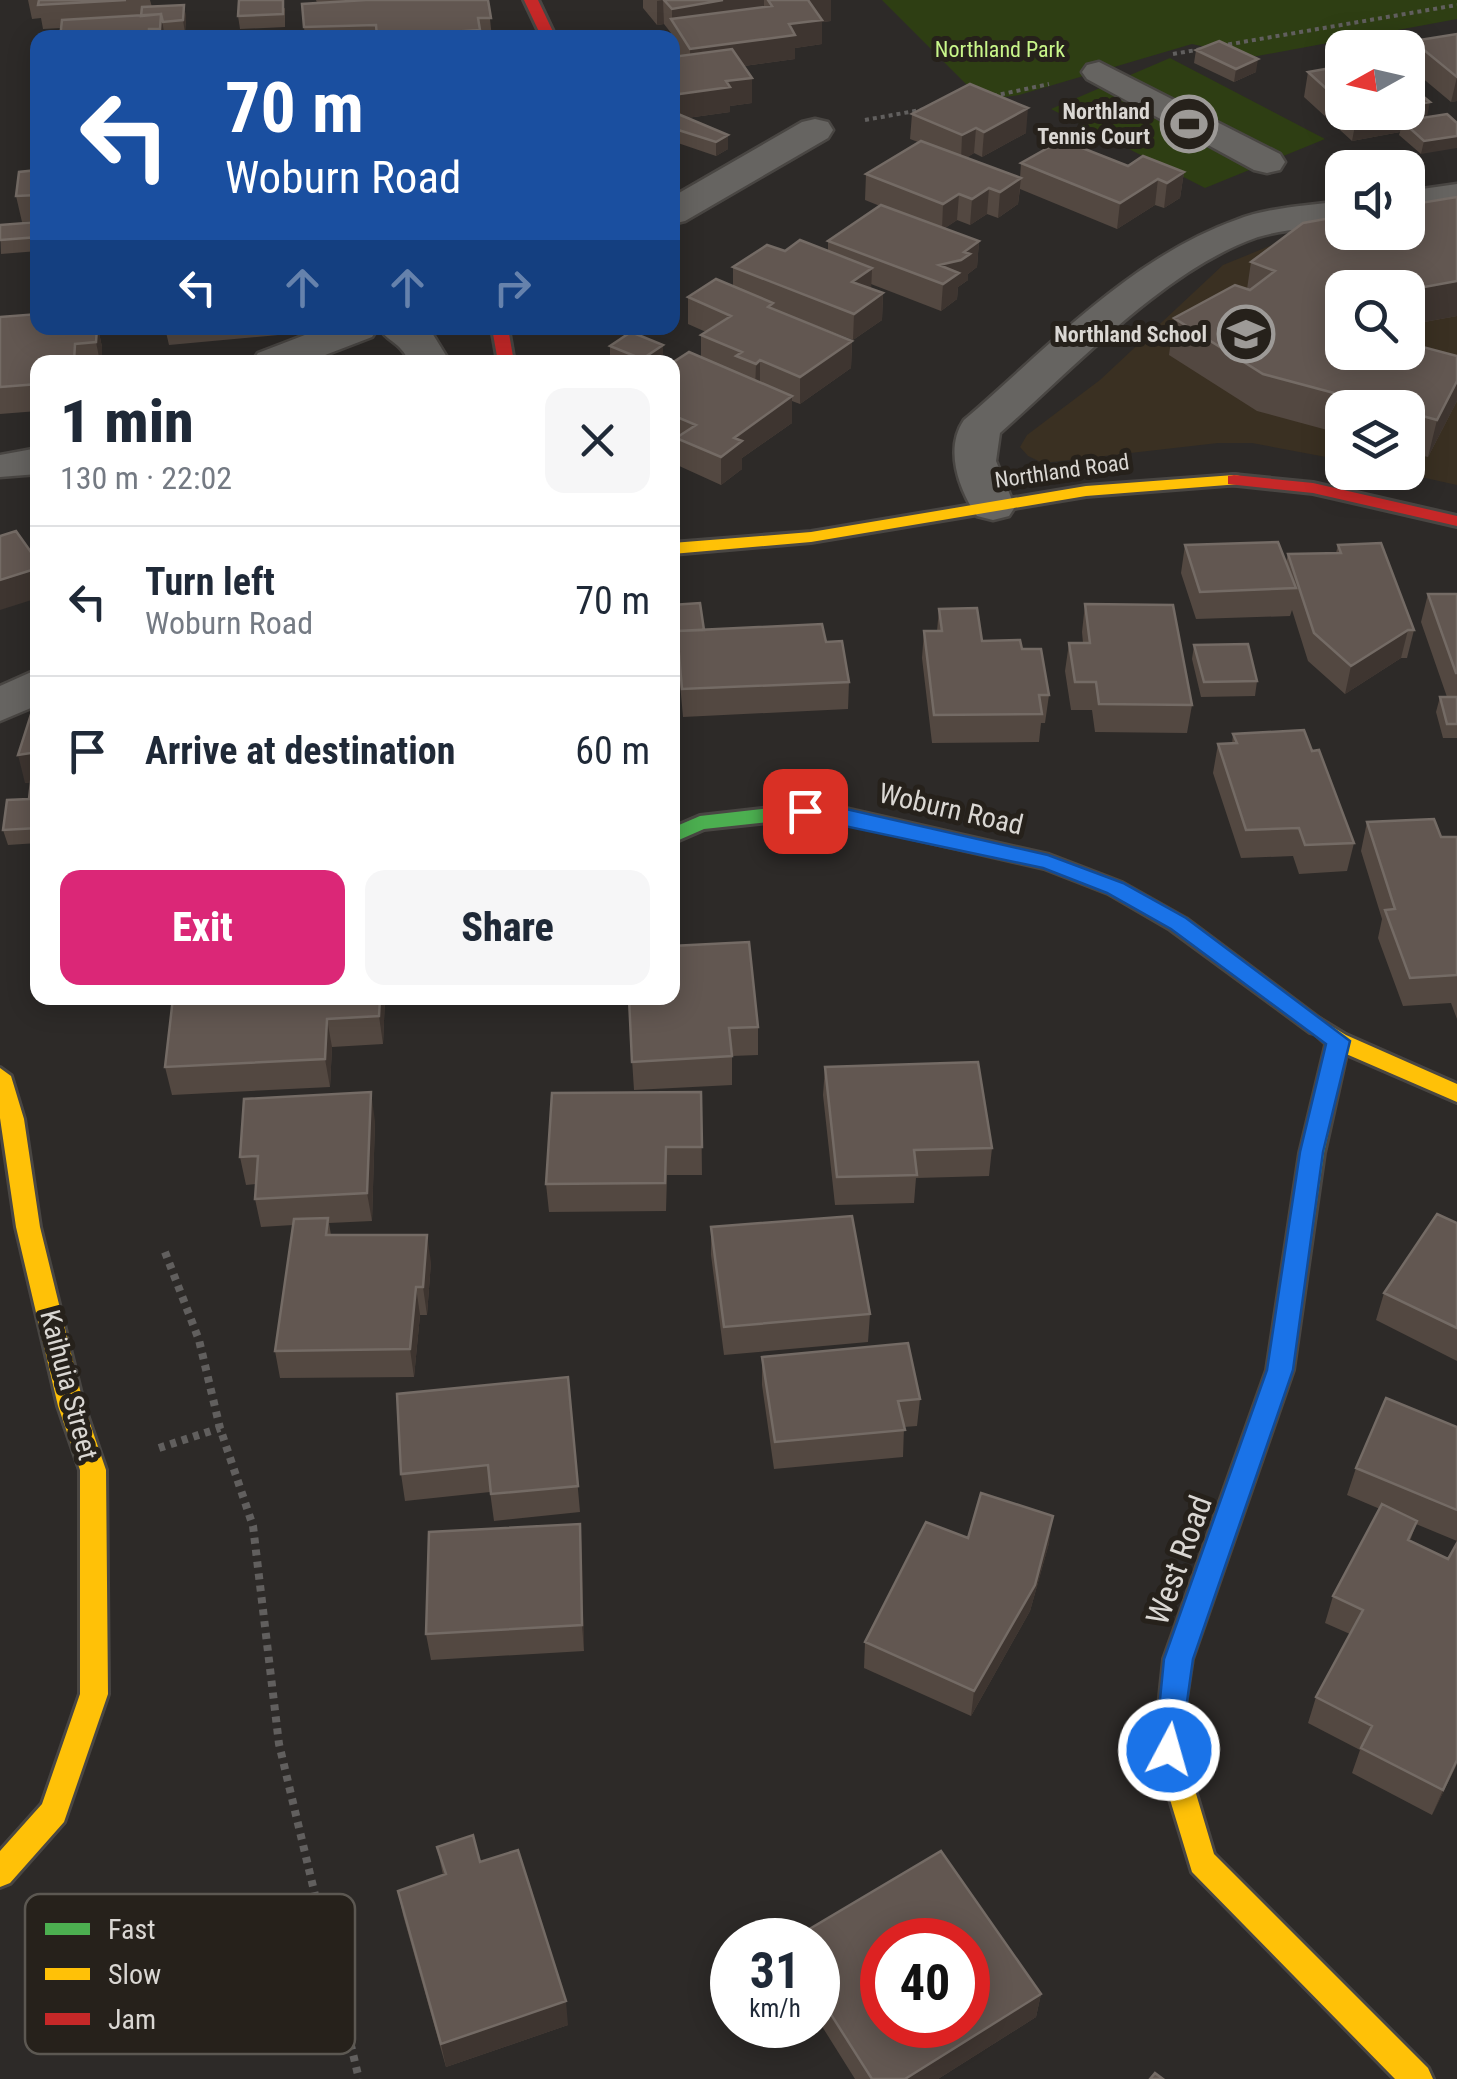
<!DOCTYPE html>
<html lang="en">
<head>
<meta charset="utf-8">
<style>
  body { margin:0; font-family:"Roboto Condensed",sans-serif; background:#f6f6f7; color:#1f2937; height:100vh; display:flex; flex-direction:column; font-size:38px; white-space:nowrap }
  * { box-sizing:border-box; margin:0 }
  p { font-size:32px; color:#747a83 }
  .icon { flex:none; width:55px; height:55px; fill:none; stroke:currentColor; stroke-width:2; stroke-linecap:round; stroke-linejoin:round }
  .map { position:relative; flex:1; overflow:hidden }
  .drawer { position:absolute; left:30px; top:355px; width:650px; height:650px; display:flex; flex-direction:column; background:#fff; border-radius:20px; box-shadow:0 5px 25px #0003 }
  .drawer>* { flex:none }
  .banner { position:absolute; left:30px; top:30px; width:650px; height:305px; border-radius:20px; box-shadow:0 5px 25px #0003; background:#1a4fa0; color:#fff; overflow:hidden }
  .needle { width:65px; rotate:262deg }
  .controls { position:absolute; left:1325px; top:30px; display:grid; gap:20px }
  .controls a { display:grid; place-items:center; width:100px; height:100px; border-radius:20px; background:#fff; box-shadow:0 5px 25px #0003; font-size:50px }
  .speed { position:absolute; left:710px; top:1918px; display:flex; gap:20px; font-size:50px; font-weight:700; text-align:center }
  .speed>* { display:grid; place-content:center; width:130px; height:130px; border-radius:50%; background:#fff; box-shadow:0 5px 25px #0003; line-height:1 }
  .speed small { font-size:25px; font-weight:400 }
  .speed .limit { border:15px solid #d22; background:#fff; color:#111 }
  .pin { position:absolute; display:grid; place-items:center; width:85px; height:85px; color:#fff; margin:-42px; border-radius:20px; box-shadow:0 5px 15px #0006 }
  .me { position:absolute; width:110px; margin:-55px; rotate:6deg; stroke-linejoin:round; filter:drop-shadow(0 0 8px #0008) }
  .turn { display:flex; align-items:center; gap:35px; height:210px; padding:0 30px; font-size:45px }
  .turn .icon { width:130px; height:130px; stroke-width:2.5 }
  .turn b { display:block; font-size:70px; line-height:85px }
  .lanes { display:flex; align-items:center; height:95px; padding:0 30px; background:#0003; justify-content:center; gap:50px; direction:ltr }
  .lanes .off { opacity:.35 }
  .round { display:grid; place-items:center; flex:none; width:105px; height:105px; border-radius:20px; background:#f6f6f7 }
  .headline { display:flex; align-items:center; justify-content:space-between; height:170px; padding:0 30px }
  h1 { font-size:60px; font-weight:800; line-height:75px }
  .button { display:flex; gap:20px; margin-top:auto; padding:20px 30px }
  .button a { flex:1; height:115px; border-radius:20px; background:#db2777; color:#fff; font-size:40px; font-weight:800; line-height:115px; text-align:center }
  .button a+a { background:#f6f6f7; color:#1f2937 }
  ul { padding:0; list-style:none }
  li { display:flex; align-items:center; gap:30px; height:150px; padding:0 30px; border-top:2px solid #e0e1e3 }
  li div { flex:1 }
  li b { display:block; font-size:38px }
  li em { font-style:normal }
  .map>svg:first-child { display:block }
  .education { fill:#3a3022; fill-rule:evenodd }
  .green { fill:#2e3e13 }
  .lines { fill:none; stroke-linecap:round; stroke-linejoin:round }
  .street-casing { stroke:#494643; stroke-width:5 }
  .fast-casing { stroke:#494643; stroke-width:6 }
  .slow-casing { stroke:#494643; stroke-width:6 }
  .jam-casing { stroke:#494643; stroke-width:6 }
  .path-far1 { stroke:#615f5e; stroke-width:4; stroke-dasharray:4 4; stroke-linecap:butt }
  .path { stroke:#615f5e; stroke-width:8; stroke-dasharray:6 6; stroke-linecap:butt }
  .street { fill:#666461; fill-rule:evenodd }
  .fast { fill:#4caf50; fill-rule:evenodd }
  .slow { fill:#ffc107; fill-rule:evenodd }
  .jam { fill:#c62828; fill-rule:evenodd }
  .wall { fill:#534841 }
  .shaded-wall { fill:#3e3530 }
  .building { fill:#625751; stroke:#746b65; stroke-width:2.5; fill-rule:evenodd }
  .route { fill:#1a73e8; stroke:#114b97; stroke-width:2.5 }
  .labels { text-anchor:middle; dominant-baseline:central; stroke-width:10; stroke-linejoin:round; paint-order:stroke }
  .far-park-label { font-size:22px; fill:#c8f58a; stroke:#26211b }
  .far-poi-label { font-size:22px; font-weight:bold; fill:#dad7d3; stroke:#26211b; text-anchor:end }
  .far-street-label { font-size:22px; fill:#dad7d3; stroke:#26211b }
  .street-label { font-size:28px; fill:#dad7d3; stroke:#26211b }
  .near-street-label { font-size:32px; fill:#dad7d3; stroke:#26211b }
  .key { fill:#26211b; stroke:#5c5852; stroke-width:2.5 }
  .key-label { font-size:28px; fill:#dad7d3 }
</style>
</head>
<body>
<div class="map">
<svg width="1457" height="2079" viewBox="0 0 1457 2079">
  <rect width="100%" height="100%" fill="#2d2a28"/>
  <!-- education -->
  <path class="education" d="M1457 210V485L1403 473 1408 472V408H1342V460L1252 443H1218L1043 463 1028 456 1020 447 1027 435 1100 380 1223 265 1292 237 1408 232ZM1342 288H1408V352H1342Z"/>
  <!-- green -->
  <path class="green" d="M882 0H1457V19L1252 57 1192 44 1019 95 982 100Z
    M1170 58 1325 139 1205 188 1051 109Z"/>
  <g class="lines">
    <!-- street casing -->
    <g class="street-casing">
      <path id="street" d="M1099 62 1280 154 1285 162 1280 170 1267 173 1254 170 1087 79 1082 72 1087 65Z
        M815 119 828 122 833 130 828 138 685 221 672 224V197L802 122Z
        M1457 184V206L1408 213V191Z
        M1342 201V223C1315 228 1284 229 1258 237 1165 269 1074 368 1000 433L996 461 1015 507 1009 516 993 520 977 516C959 490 944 449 964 420 1048 348 1130 258 1236 220 1269 207 1307 206 1342 201Z
        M323 328H378L372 337 307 362H252L258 353Z
        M379 328H429L450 362H410C398 340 390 344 379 328Z
        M38 448V474L0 477V455Z
        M38 669V705L0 721V686Z"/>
    </g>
    <!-- fast casing -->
    <g class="fast-casing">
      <path id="fast" d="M805 804 846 809 1049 855 1122 883 1186 919 1329 1026 1318 1034 1310 1032 1170 929 1108 893 1044 868 846 823 805 818 704 829 672 843V828L700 816Z
        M1338 1033 1349 1041 1324 1153 1293 1370 1192 1659 1182 1725 1172 1729 1162 1725 1158 1716 1164 1659 1267 1370 1300 1153 1327 1041Z"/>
    </g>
    <!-- slow casing -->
    <g class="slow-casing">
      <path id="slow" d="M1234 475 1240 476V484L1086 496 811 542 672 554V543L811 532 1086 486Z
        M1318 1018 1346 1035 1457 1084V1102L1330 1047 1307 1026Z
        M0 1068 11 1076 24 1119 40 1227 84 1406 106 1470 108 1694 64 1822 10 1883 0 1887V1851L42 1804 80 1694V1470L58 1406 16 1227 0 1118Z
        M1172 1703 1182 1707 1186 1716 1183 1750 1214 1854 1428 2068 1433 2079H1395L1192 1872 1155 1750 1162 1707Z"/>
    </g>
    <!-- jam casing -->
    <g class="jam-casing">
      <path id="jam" d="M524 0H538L556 38H542Z
        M492 328H508L514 362H498Z
        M1234 475 1313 483 1457 516V526L1313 493 1228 484V476Z"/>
    </g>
    <!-- path-far1 -->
    <path class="path-far1" d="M1173 54 1457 5
      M993 96 1049 84
      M865 120 926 109"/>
    <!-- path -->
    <path class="path" d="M165 1252 199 1340 220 1428 253 1526 279 1744 359 2079
      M159 1448 220 1428"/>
    <!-- street -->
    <use href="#street" class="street"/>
    <!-- fast -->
    <use href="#fast" class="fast"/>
    <!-- slow -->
    <use href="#slow" class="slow"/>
    <!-- jam -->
    <use href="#jam" class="jam"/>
  </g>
  <!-- wall -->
  <path class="wall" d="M28 0H150L152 7 184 5 186 18 185 33 165 34V38H60L61 28 43 29 41 18 32 19Z
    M316 0H488L492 38H305L302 4 317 3Z
    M643 0H831V21L822 22V44L795 48V59L744 66 752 103 730 106V112L687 118 728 149 716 156 672 141V57L680 56 672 45 671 33 664 24 657 25 643 8Z
    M285 8V27L240 29 238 16Z
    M1457 34V101L1451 102 1408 66 1413 41Z
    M1196 50 1256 72 1234 82 1194 63Z
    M1342 66V112H1408L1427 117 1447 114 1421 154 1399 135 1400 132 1352 141 1304 97 1308 72Z
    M912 114 1026 133 982 157 974 153 966 158 1020 178 1021 163 1128 166 1184 172 1180 198 1164 208 1155 205 1117 229 1020 189 1018 204 998 218 987 214 970 225 957 220 945 228 979 241 977 267 968 274V280L958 287 957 299 941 311 871 284V289L883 293 882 320 853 340 773 309 852 341 851 368 800 404 792 401V423L742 458V469L721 485 677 465V444L672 442V363L701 357V335L706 332 688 324V297L733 287V267L785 251H828V241L880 206 865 200 866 174 918 142 910 139Z
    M38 170V221L22 222 16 196Z
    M1457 197V316L1408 325V288L1342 352 1457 356V401L1428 457 1408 452V408H1342V434L1257 411 1169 355 1174 318 1247 289 1251 262Z
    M38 222V251L1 254 0 225Z
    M0 317 98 328 102 347V362H38V411L0 414Z
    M165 328H299L300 333 169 345Z
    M610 346 663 359 658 362H616L610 360Z
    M1185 545 1286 562 1288 554 1336 553 1338 545 1414 630 1407 658H1401L1345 694 1308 661 1292 610 1290 616 1196 619 1181 573Z
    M1428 594H1457V738H1443L1436 712 1440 697H1447L1421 622Z
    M1085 604 1192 705 1187 733 1095 732 1092 710H1071L1065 671 1069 643H1083L1082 632Z
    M672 605 704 630 826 642 849 682 848 709 683 717 677 650 672 651Z
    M939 609 982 641 1022 649 1049 695 1045 723H1041L1039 742 932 743 922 658 924 631H937Z
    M1194 645 1257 681 1255 696 1201 697 1192 659Z
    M38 704V843L8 845 3 830 29 799 31 782 25 783Z
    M1233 734 1312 751 1354 843 1347 871 1299 874 1293 856 1241 858 1213 773 1218 744H1232Z
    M1367 822 1441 837H1457V1019L1451 1003 1403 1006 1378 938 1382 919 1361 851Z
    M173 998H385L383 1044 332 1047 330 1087 172 1095 165 1067Z
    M628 998 758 1027V1055L732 1056V1085L634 1090Z
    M825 1067 992 1148 989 1176 916 1178 914 1203 835 1205 823 1095Z
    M701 1092 702 1175H667L666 1211 549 1212 546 1184Z
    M375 1121 372 1221 329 1223 331 1235 431 1262 427 1315H420L414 1377 280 1378 275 1351 293 1225 261 1227 255 1199 256 1184 246 1185 240 1157Z
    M1457 1223V1361L1376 1320 1384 1293Z
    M711 1227 870 1314 868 1342 724 1355 711 1255Z
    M762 1357 920 1399 917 1426 904 1427 903 1457 774 1469 762 1385Z
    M568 1377 580 1512 494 1521 490 1492 405 1501 401 1474Z
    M1457 1427V1541L1416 1524 1410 1541 1448 1559 1457 1543V1764L1432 1815 1352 1773 1360 1750 1308 1723 1316 1697 1350 1634 1325 1623 1333 1596 1380 1509 1347 1495 1356 1468Z
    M580 1524 584 1651 431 1660 426 1634Z
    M968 1538 1049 1543 1030 1611 971 1716 864 1668 865 1642Z
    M437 1847 480 1862 568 2025 446 2067 403 1915 398 1891 443 1875Z
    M818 1940 1041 1994 1036 2017 938 2079H855L818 2020Z"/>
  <!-- shaded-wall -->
  <path class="shaded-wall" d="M663 0 664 24 657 25V1Z
    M723 0H764V9L672 20V9Z
    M808 0H831V21L822 22V44L795 48V59L690 73V49L789 24Z
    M184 5 186 18 185 33 183 20Z
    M161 14 165 38H162L160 29Z
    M1258 59 1256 72 1234 82 1236 69Z
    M1457 77V101L1451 102Z
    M752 78V103L730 106V112L672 120V95L726 81Z
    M1430 102 1425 127 1402 121 1400 132 1352 141 1357 115 1374 112H1408V106Z
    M1028 108 1026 133 982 157 984 132Z
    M976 128 974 153 961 161 962 135Z
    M728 135V149L716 156V142Z
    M1457 136V148L1421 154 1424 141Z
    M1184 172 1180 198 1164 208 1167 183Z
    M1021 178 1018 204 998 218 1000 192Z
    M1158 179 1155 205 1117 229 1120 203Z
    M989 188 987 214 970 225 972 199Z
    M959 194 957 220 942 230 943 204Z
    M979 241 977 267 968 274V280L958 287 957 299 941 311 943 284 939 265 964 252Z
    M872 268 871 294 852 282Z
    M1457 281V316L1408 325V290Z
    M883 293 882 320 853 340 854 314Z
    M97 328H98L102 347V362H100L96 342Z
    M852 341 851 368 800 404V377Z
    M663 345V359L658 362H642V359Z
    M760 360V387L755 390 756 364Z
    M1457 381V401L1428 457 1437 420Z
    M792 396V423L742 458V469L721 485V457L734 438Z
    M38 568V598L0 610V580Z
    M1408 630 1401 658 1345 694 1351 666Z
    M38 752V781L25 783 18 755Z
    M380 998H385L383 1044 379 1016Z
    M327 1019 332 1047 330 1087 325 1059Z
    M371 1092 375 1121 372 1221 367 1193Z
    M427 1235 431 1262 427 1315 423 1287Z
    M416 1287 420 1315 414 1377 410 1349Z
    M1053 1516 1049 1543 1030 1611 971 1716 974 1691Z
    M580 1524 582 1550 584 1651 582 1625Z
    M1457 1760V1764L1432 1815 1443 1790Z
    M1041 1994 1036 2017 938 2079H905Z
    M566 2001 568 2025 446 2067 441 2044Z"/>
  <!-- building -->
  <path class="building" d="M39 0H126L38 5Z
    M239 0H283V14L238 16Z
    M366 0H488L491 18H478L480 30 377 37 376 25 304 27 302 4Z
    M664 0H723L672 9Z
    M768 0H808L822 20 789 24 795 35 690 49 671 19 772 6Z
    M184 5 183 20 163 22 161 14 141 16 142 7Z
    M161 14 160 29H149V38H60L62 20Z
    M1457 34V77L1413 41Z
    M1219 41 1258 59 1236 69 1196 50Z
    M732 49 752 78 726 81 730 87 672 95V57Z
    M1342 66V103L1308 72Z
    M970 84 1028 108 984 132 976 128 962 135 912 114Z
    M1408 84 1430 102 1408 106Z
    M678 114 728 135 716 142 672 128V116Z
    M1447 114 1457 123V136L1424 141 1402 121Z
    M38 117V155H34Z
    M1062 140 1128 166 1143 156 1184 172 1167 183 1158 179 1120 203 1021 163Z
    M921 141 1021 178 1000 192 989 188 972 199 959 194 943 204 866 174Z
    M38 170V195L16 196 19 172Z
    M1457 197V281L1408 290V288H1342V352H1408V343L1457 356V381L1437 420 1408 412V408H1390L1263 374 1174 318 1235 285 1250 290 1275 271 1251 262 1303 223 1342 216V232H1408V205Z
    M881 205 979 241 964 252 970 254 961 260 939 265 959 273 943 284 828 241Z
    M38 222V237L0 240V225Z
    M800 240 872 268 852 282 883 293 854 314 733 267 767 245 785 251Z
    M716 279 773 303 768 307 852 341 800 377 760 360 756 364 736 356 742 352 701 335 731 316 688 297Z
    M38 314V328H97L96 342 75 344 74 362H38V384L0 387V317Z
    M631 332 663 345 642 359 610 346Z
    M689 352 792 396 734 438 742 441 721 457 676 438 696 425 672 415V363Z
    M16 531 38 562V568L0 580V536Z
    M1278 542 1296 588 1200 592 1185 545Z
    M1381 543 1414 630H1408L1351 666 1314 633 1288 554 1341 553 1338 545Z
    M1428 594H1457V673H1456Z
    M700 603 704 630 677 631V636H672V605Z
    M1085 604 1173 605 1192 705 1099 704 1096 682H1075L1069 643H1090Z
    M977 608 982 641 1020 640 1022 649H1041L1049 695H1039L1042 714 934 715 924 631H942L939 609Z
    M822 624 826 642 842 641 849 682 682 689 677 631Z
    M1248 644 1257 681 1204 682 1194 645Z
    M1440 697H1457V724H1447Z
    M38 704V752L18 755 34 705Z
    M1304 730 1312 751 1319 750 1354 843 1305 845 1299 828 1246 830 1218 744 1237 743 1233 734Z
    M38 772V828L3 830 7 800 29 799 32 773Z
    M1434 819 1441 837H1457V975L1410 978 1385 910 1395 909 1367 822Z
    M749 942 758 1027 729 1028 732 1056 632 1062 629 998H672V946Z
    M173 998H380L379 1016 327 1019 325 1059 165 1067Z
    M978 1062 992 1148 914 1150 917 1175 837 1177 825 1067Z
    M371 1092 367 1193 255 1199 258 1156 240 1157 244 1099Z
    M701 1092 702 1147H666L665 1183 546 1184 552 1093Z
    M1437 1214 1457 1223V1328L1384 1293Z
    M852 1216 870 1314 724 1327 711 1227Z
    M328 1218 326 1235H427L423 1287H416L410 1349 275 1351 294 1219Z
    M908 1343 920 1399 898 1401 905 1430 775 1442 762 1357Z
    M568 1377 578 1486 491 1494 488 1465 401 1474 397 1394Z
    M1386 1398 1457 1427V1510L1356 1468Z
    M981 1493 1053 1516 1035 1585 974 1691 865 1642 926 1522 968 1538Z
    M1382 1504 1417 1521 1408 1540 1448 1559 1457 1543V1760L1443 1790 1361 1748 1372 1726 1316 1697 1363 1610 1333 1596Z
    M580 1524 582 1625 426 1634 429 1532Z
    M473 1835 480 1862 518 1850 566 2001 441 2044 398 1891 446 1874 437 1847Z
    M941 1851 1041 1994 905 2079H872L818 1994V1940H791ZM882 1940H968V2025H882Z
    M1155 2073 1163 2079H1150Z"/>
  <!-- route -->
  <path class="route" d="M805 804 846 809 1048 855 1123 883 1186 918 1350 1041 1323 1152 1293 1370 1193 1659 1179 1759 1169 1763 1159 1759 1155 1750 1164 1659 1267 1370 1300 1152 1326 1044 1171 929 1107 893 1043 868 797 816 794 811Z"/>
  <!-- icons -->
  <defs>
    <g id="stadium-ring" transform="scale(2.875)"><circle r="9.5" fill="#26211b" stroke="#9d9a97" stroke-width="1.5"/><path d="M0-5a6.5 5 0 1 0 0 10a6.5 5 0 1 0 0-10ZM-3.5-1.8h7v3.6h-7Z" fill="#9d9a97"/></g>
    <g id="school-ring" transform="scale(2.875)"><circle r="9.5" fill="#26211b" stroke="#9d9a97" stroke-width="1.5"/><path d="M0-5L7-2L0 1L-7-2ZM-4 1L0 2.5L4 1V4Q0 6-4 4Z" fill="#9d9a97"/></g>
  </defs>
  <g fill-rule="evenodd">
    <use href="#stadium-ring" x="1189" y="124"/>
    <use href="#school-ring" x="1246" y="334"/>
  </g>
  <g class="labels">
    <!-- far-park labels -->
    <g class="far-park-label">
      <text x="1000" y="49">Northland Park</text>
    </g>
    <!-- far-poi labels -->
    <g class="far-poi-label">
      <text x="1150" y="111">Northland<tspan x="1150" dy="25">Tennis Court</tspan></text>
      <text x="1207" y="334">Northland School</text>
    </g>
    <!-- far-street labels -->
    <g class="far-street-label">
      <text transform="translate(1062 471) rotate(-8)">Northland Road</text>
    </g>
    <!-- street labels -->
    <g class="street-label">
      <text transform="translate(951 809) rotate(13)">Woburn Road</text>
      <text transform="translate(69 1385) rotate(75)">Kaihuia Street</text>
    </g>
    <!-- near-street labels -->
    <g class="near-street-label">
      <text transform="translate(1179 1560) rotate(-70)">West Road</text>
    </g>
  </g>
  <!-- legend -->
  <rect x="25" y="1894" width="330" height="160" rx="15" class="key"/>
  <rect x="45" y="1923" width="45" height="12" fill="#4caf50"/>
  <rect x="45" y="1968" width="45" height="12" fill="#ffc107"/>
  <rect x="45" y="2013" width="45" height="12" fill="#c62828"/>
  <g class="key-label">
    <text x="108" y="1939">Fast</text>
    <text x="108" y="1984">Slow</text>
    <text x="108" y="2029">Jam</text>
  </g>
</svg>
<div class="controls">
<a><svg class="needle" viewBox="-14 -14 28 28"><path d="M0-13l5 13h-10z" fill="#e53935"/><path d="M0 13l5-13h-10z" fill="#747a83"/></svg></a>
<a><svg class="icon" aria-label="sound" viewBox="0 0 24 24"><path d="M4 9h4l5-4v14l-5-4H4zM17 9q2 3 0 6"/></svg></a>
<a><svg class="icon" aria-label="search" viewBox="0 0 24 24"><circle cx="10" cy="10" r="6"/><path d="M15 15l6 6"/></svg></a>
<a><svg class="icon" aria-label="layers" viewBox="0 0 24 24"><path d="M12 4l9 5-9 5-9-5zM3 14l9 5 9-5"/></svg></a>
</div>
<div class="speed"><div>31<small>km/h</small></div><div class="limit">40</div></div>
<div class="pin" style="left:805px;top:811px;background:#d93025"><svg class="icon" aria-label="arrive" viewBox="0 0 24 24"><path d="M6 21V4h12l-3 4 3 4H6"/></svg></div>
<svg class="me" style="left:1169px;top:1750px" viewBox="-20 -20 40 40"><circle r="17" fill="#1a73e8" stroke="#fff" stroke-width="3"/><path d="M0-11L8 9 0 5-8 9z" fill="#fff"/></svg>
<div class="banner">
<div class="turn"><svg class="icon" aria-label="left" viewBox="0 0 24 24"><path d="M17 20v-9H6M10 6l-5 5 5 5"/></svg><div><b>70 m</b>Woburn Road</div></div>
<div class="lanes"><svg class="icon" aria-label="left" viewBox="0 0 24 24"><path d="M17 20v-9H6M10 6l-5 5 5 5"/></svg><svg class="icon off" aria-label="ahead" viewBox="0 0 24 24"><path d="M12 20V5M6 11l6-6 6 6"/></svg><svg class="icon off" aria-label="ahead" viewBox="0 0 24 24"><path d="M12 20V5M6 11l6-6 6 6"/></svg><svg class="icon off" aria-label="right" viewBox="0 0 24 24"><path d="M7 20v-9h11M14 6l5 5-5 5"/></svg></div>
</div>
<section class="drawer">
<div class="headline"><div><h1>1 min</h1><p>130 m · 22:02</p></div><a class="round"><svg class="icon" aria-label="close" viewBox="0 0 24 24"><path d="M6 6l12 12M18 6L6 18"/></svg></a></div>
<ul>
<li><svg class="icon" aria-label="left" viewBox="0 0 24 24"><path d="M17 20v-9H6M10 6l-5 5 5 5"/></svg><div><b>Turn left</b><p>Woburn Road</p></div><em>70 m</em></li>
<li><svg class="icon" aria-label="arrive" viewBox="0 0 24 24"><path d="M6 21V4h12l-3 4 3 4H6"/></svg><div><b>Arrive at destination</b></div><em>60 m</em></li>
</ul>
<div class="button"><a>Exit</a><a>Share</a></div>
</section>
</div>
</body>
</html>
